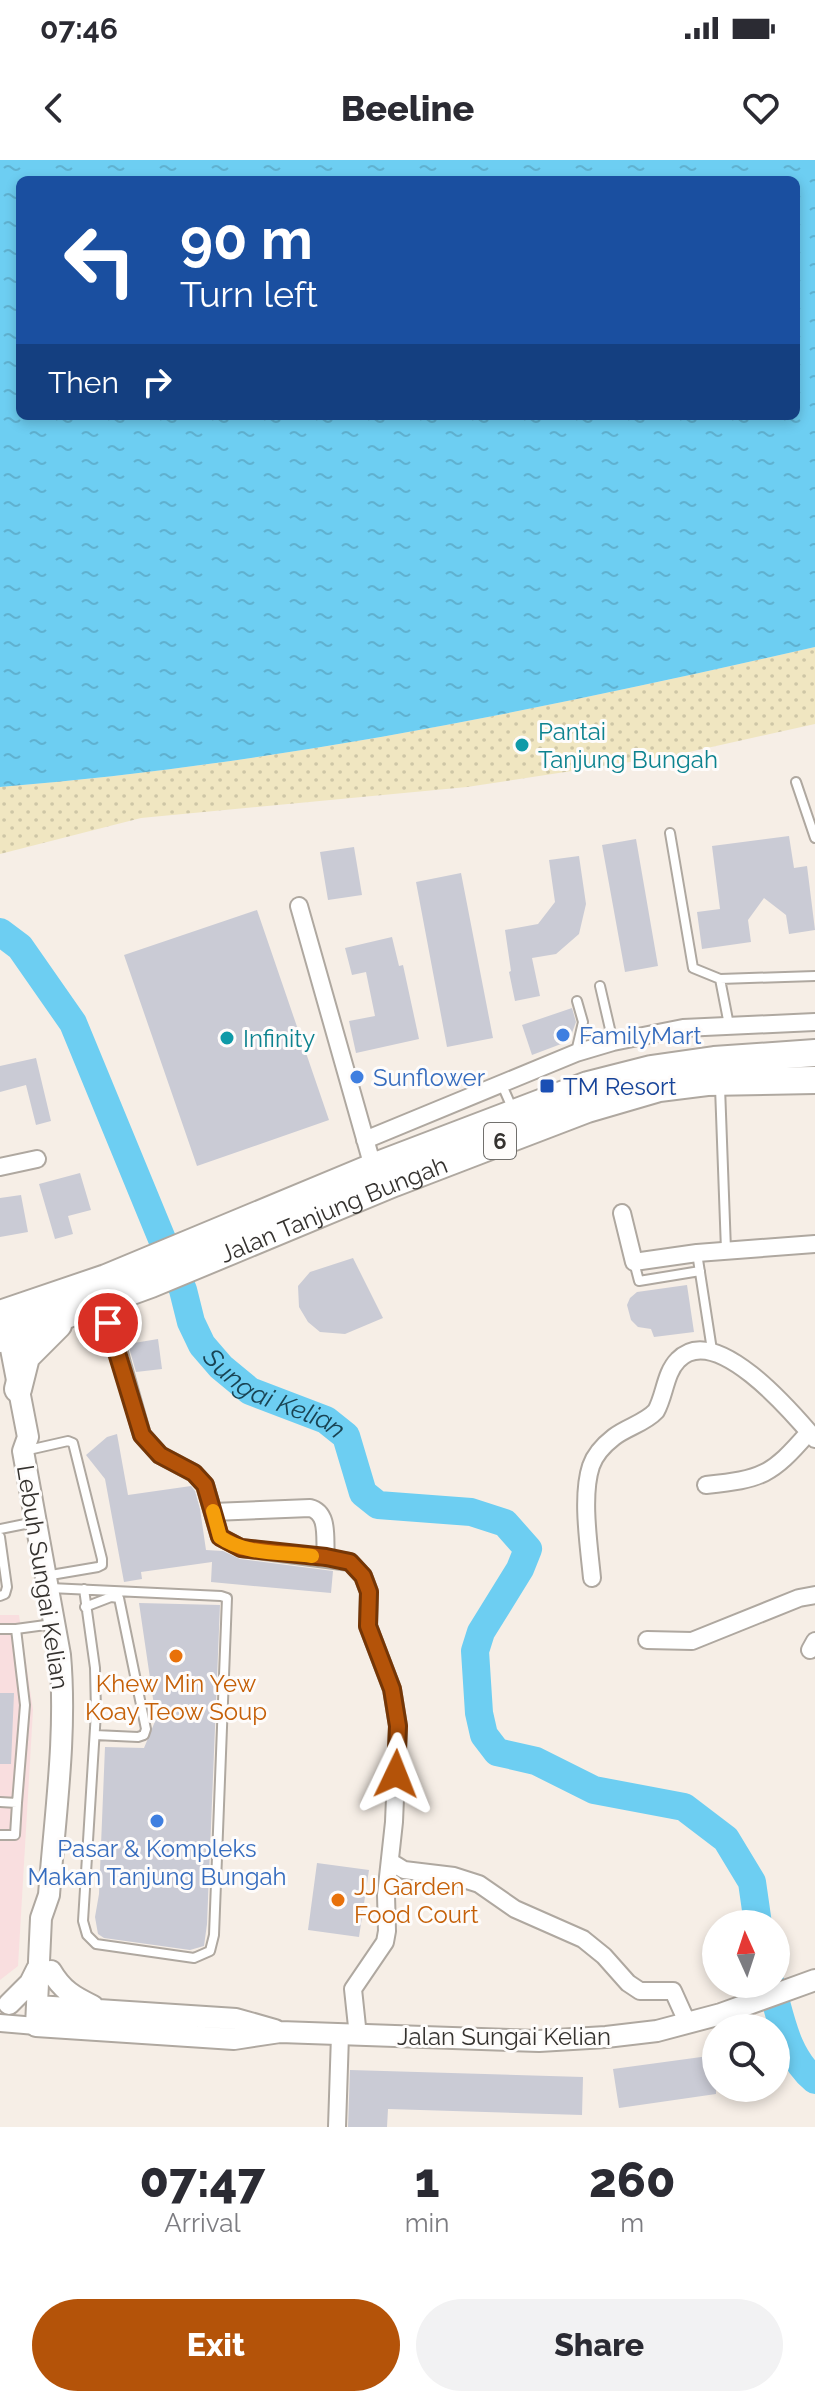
<!DOCTYPE html>
<html lang="en">
<head>
<meta charset="utf-8">
<style>
  body { margin:0; font-family:Raleway,sans-serif; background:#f2f2f3; color:#2b2b33; height:100vh; display:flex; flex-direction:column; font-size:30px; white-space:nowrap }
  * { box-sizing:border-box; margin:0 }
  p { font-size:26px; color:#7c7c81 }
  .icon { flex:none; width:44px; height:44px; fill:none; stroke:currentColor; stroke-width:2; stroke-linecap:round; stroke-linejoin:round }
  .map { position:relative; height:1967px; overflow:hidden }
  .details { display:flex; flex-direction:column; background:#fff; flex:1 }
  .details>* { flex:none }
  .top-card { position:absolute; left:16px; top:16px; width:784px; height:244px; border-radius:12px; box-shadow:0 4px 12px #0003; background:#1a4fa0; color:#fff; overflow:hidden }
  .needle { width:52px; rotate:357deg }
  .controls { position:absolute; left:702px; top:1750px; display:grid; gap:16px }
  .controls a { display:grid; place-items:center; width:88px; height:88px; border-radius:50%; background:#fff; box-shadow:0 4px 12px #0003; font-size:40px }
  .pin { position:absolute; display:grid; place-items:center; width:68px; height:68px; color:#fff; margin:-34px; border:4px solid #fff; border-radius:50%; box-shadow:0 2px 8px #0007 }
  .me { position:absolute; width:88px; margin:-44px; rotate:2deg; stroke-linejoin:round; filter:drop-shadow(0 0 6px #0008) }
  .turn { display:flex; align-items:center; gap:28px; height:168px; padding:0 32px; font-size:36px }
  .turn .icon { width:104px; height:104px; stroke-width:2.5 }
  .turn b { display:block; font-size:56px; line-height:68px }
  .then { display:flex; align-items:center; height:76px; padding:0 32px; background:#0003; gap:16px; font-size:30px }
  .eta { display:flex; justify-content:space-evenly; align-items:center; height:136px; text-align:center }
  .eta b { font-size:48px; font-weight:800; line-height:56px }
  .cta { display:flex; gap:16px; margin-top:auto; padding:16px 32px }
  .cta a { flex:1; height:92px; border-radius:48px; background:#b45309; color:#fff; font-size:32px; font-weight:800; line-height:92px; text-align:center }
  .cta a+a { background:#f2f2f3; color:#2b2b33 }
  .status { display:flex; justify-content:space-between; align-items:center; height:56px; padding:0 40px; background:#fff; direction:ltr }
  .status svg { height:22px; fill:currentColor }
  header { display:flex; justify-content:space-between; align-items:center; height:104px; padding:0 32px; background:#fff; font-size:36px; font-weight:800 }
  .map>svg:first-child { display:block }
  .commercial { fill:#f9dedf }
  .sand { fill:url(#sand-dots) }
  .water { fill:url(#water-ripples); fill-rule:evenodd }
  .lines { fill:none; stroke-linecap:round; stroke-linejoin:round }
  .river { stroke:#6dcef2; stroke-width:28 }
  .building { fill:#cacbd5 }
  .service-casing { stroke:#afa8a0; stroke-width:12 }
  .minor-casing { stroke:#afa8a0; stroke-width:20 }
  .tertiary-casing { stroke:#afa8a0; stroke-width:24 }
  .primary-casing { stroke:#afa8a0; stroke-width:30 }
  .service { stroke:#fff; stroke-width:8 }
  .minor { stroke:#fff; stroke-width:16 }
  .tertiary { stroke:#fff; stroke-width:20 }
  .primary { stroke:#fff; stroke-width:26 }
  .route-casing { stroke:#753606; stroke-width:20 }
  .route { stroke:#b45309; stroke-width:14 }
  .slow { stroke:#f59e0b; stroke-width:14 }
  .culture-dot { fill:#0f9aa8; stroke:#fefcfb; stroke-width:3 }
  .shop-dot { fill:#3f7fe0; stroke:#fefcfb; stroke-width:3 }
  .transit-dot { fill:#1a4fb4; stroke:#fefcfb; stroke-width:3 }
  .food-dot { fill:#e8710a; stroke:#fefcfb; stroke-width:3 }
  .labels { text-anchor:middle; dominant-baseline:central; stroke-width:6; stroke-linejoin:round; paint-order:stroke }
  .shield { fill:#fefcfb; stroke:#716f6c; stroke-width:2 }
  .shield-label { font-size:22px; font-weight:bold; fill:#35322f }
  .culture-label { font-size:24px; fill:#0d838f; stroke:#fefcfb; text-anchor:start }
  .shop-label { font-size:24px; fill:#366cbe; stroke:#fefcfb; text-anchor:start }
  .transit-label { font-size:24px; fill:#164399; stroke:#fefcfb; text-anchor:start }
  .street-label { font-size:24px; fill:#35322f; stroke:#fefcfb }
  .food-label { font-size:24px; fill:#c56008; stroke:#fefcfb }
  .water-label { font-size:26px; font-style:italic; fill:#194454; stroke:#fefcfb }
</style>
</head>
<body>
<div class="status"><b>07:46</b><svg viewBox="0 0 49 12"><path d="M0 12V9h3v3zM5 12V6h3v6zM10 12V3h3v9zM15 12V0h3v12zM26 1h20v11H26zM47 4h2v5h-2z"/></svg></div>
<header><svg class="icon" aria-label="back" viewBox="0 0 24 24"><path d="M15 5l-7 7 7 7"/></svg>Beeline<svg class="icon" aria-label="heart" viewBox="0 0 24 24"><path d="M12 20l-8-8c-3-5 5-10 8-4 3-6 11-1 8 4z"/></svg></header>
<div class="map">
<svg width="815" height="1967" viewBox="0 0 815 1967">
  <defs>
    <pattern id="sand-dots" width="8" height="8" patternUnits="userSpaceOnUse" patternTransform="scale(2)"><rect width="8" height="8" fill="#f0e6c1"/><path d="M2 2h.1M6 6h.1" fill="none" stroke="#cec6a6" stroke-width="1.8" stroke-linecap="round"/></pattern>
    <pattern id="water-ripples" width="26" height="14" patternUnits="userSpaceOnUse" patternTransform="scale(2)"><rect width="26" height="14" fill="#6dcef2"/><path d="M2 4q2-2 4 0t4 0M15 11q2-2 4 0t4 0" fill="none" stroke="#5fb1d0"/></pattern>
  </defs>
  <rect width="100%" height="100%" fill="#f6eee6"/>
  <!-- commercial -->
  <path class="commercial" d="M0 1455H19L33 1550 18 1806 0 1820Z"/>
  <!-- sand -->
  <path class="sand" d="M815 487V564L676 595 467 627 141 658 0 694V627C275 605 547 548 815 487Z"/>
  <!-- water -->
  <path class="water" d="M0 0H815V487C547 548 275 605 0 627ZM20 20H796V256H20Z"/>
  <g class="lines">
    <!-- river -->
    <g class="river">
      <path id="s1" d="M0 772 20 787 73 863 183 1130 191 1162 202 1185 221 1207 250 1231 326 1260 346 1276 363 1333 378 1345 471 1352 505 1363 528 1389 520 1409 481 1472 475 1491 479 1553 484 1575 497 1592 536 1601 594 1630 684 1647 726 1679 752 1722 758 1764"/>
      <path d="M771 1824C781 1858 786 1896 815 1920"/>
    </g>
  </g>
  <!-- building -->
  <path class="building" d="M789 676 794 708 807 706 815 770 789 774 786 755 764 738 748 760 751 782 702 789 697 752 720 749 712 686Z
    M636 679 658 806 625 812 602 685Z
    M354 687 362 735 328 740 320 692Z
    M579 696 586 744 579 774 556 794 532 798 540 836 515 841 509 812 511 811 505 770 538 764 555 742 549 700Z
    M461 713 493 878 447 887 416 722Z
    M257 750 329 960 197 1006 124 795Z
    M392 777 399 806 403 805 419 879 356 893 349 861 375 856 366 812 352 815 345 788Z
    M572 848 576 862 569 881 532 895 522 865Z
    M36 898 51 961 36 965 26 925 0 932V906Z
    M80 1013 91 1050 68 1056 73 1074 55 1079 39 1024Z
    M21 1035 28 1072 0 1077V1038Z
    M353 1098 383 1158 345 1174 320 1172 308 1162 299 1147 298 1126 310 1112Z
    M687 1125 694 1172 654 1177 651 1169 638 1167 631 1160 627 1145 630 1138 637 1132Z
    M158 1179 162 1209 136 1212 128 1184Z
    M117 1274 128 1335 191 1326 195 1331 200 1349 206 1390 223 1391 240 1399 333 1411 331 1433 211 1422 212 1402 141 1412 142 1419 124 1422 105 1319 86 1295 107 1277Z
    M139 1443 220 1445 207 1764 204 1786 190 1790 104 1778 98 1774 95 1757 99 1734 105 1587 144 1588 156 1559Z
    M0 1533H14L11 1604H0Z
    M317 1703 369 1710 359 1777 308 1770Z
    M716 1895V1934L619 1948 613 1909Z
    M350 1910 583 1917 582 1955 388 1949 387 1967H348Z"/>
  <g class="lines">
    <!-- service casing -->
    <g class="service-casing">
      <path id="service" d="M796 622 815 678
        M670 673 693 808 720 819 729 865
        M720 819 815 816
        M600 826 613 882
        M576 892 583 862 577 841
        M502 925 513 950
        M720 927 726 1090
        M697 1093 712 1190
        M634 1102 639 1121 700 1111
        M24 1291 68 1281 73 1283 102 1399V1405L98 1407 45 1416
        M0 1369 35 1362
        M0 1377 7 1427 5 1434 0 1436
        M50 1428 221 1436 227 1438 214 1775 210 1791 194 1798 96 1784 87 1775 83 1761 96 1552 95 1508 84 1429
        M85 1447 111 1437 119 1438 146 1569 144 1575 138 1577 95 1575
        M0 1469H16L53 1464
        M0 1642 17 1643 25 1545 16 1469
        M0 1675H15L17 1643"/>
    </g>
    <!-- minor casing -->
    <g class="minor-casing">
      <path id="minor" d="M299 746 373 1007
        M365 980 576 893 613 882 683 868 815 862
        M0 1007 37 999
        M622 1053 634 1102 697 1093 815 1084
        M100 1144 116 1182 142 1275 160 1295 194 1313 205 1325 220 1377 241 1388 350 1402 363 1416 369 1432 368 1466 392 1529 398 1566 394 1662 386 1735 387 1771 385 1782 353 1829 358 1876
        M706 1325C762 1319 771 1316 809 1272
        M213 1352 310 1348C330 1353 324 1380 326 1397
        M592 1418C589 1386 581 1336 591 1306 595 1294 605 1284 614 1277 627 1267 645 1263 656 1251 665 1235 665 1213 678 1200 715 1161 792 1252 815 1279
        M647 1480 692 1481 799 1438 815 1435
        M810 1490 815 1481
        M391 1702 404 1710 454 1716 479 1724 515 1749 583 1779 604 1796 628 1823 640 1831H673L687 1862
        M0 1863 36 1866
        M337 1967 340 1875"/>
    </g>
    <!-- tertiary casing -->
    <g class="tertiary-casing">
      <path id="tertiary" d="M6 1163 28 1277 23 1291 60 1495C67 1574 55 1655 49 1735L41 1758 36 1866 234 1879 280 1872 539 1881 606 1877 657 1871 721 1854 815 1820
        M51 1811C62 1830 74 1837 93 1846
        M9 1844 30 1823 37 1809
        M37 1846 236 1859 275 1870"/>
    </g>
    <!-- primary casing -->
    <g class="primary-casing">
      <g id="primary">
        <path d="M0 1154 106 1118 373 1007 588 925 651 909 714 900 815 893"/>
        <path id="s2" d="M0 1179 151 1124 394 1023 587 949 659 928 707 922 815 920"/>
        <path d="M18 1229 26 1197 58 1165"/>
      </g>
    </g>
    <!-- service -->
    <use href="#service" class="service"/>
    <!-- minor -->
    <use href="#minor" class="minor"/>
    <!-- tertiary -->
    <use href="#tertiary" class="tertiary"/>
    <!-- primary -->
    <use href="#primary" class="primary"/>
  </g>
  <g class="lines">
    <!-- route casing -->
    <g class="route-casing">
      <path id="route" d="M108 1163 142 1275 160 1295 194 1313 205 1325 220 1377 241 1388 326 1397 350 1402 363 1416 369 1432 368 1466 392 1529 398 1566 396 1614"/>
    </g>
    <!-- route -->
    <use href="#route" class="route"/>
    <!-- slow -->
    <path class="slow" d="M213 1351 220 1377C245 1395 282 1392 312 1396"/>
  </g>
  <!-- markers -->
  <g class="culture-dot">
    <circle cx="522" cy="585" r="8"/>
    <circle cx="227" cy="878" r="8"/>
  </g>
  <g class="shop-dot">
    <circle cx="563" cy="875" r="8"/>
    <circle cx="357" cy="917" r="8"/>
    <circle cx="157" cy="1661" r="8"/>
  </g>
  <rect class="transit-dot" x="539" y="918" width="16" height="16" rx="4"/>
  <g class="food-dot">
    <circle cx="176" cy="1496" r="8"/>
    <circle cx="338" cy="1740" r="8"/>
  </g>
  <g class="labels">
    <!-- shield labels -->
    <rect class="shield" x="484" y="963" width="32" height="36" rx="6"/>
    <g class="shield-label">
      <text x="500" y="981">6</text>
    </g>
    <!-- culture labels -->
    <g class="culture-label">
      <text x="538" y="571">Pantai<tspan x="538" dy="28">Tanjung Bungah</tspan></text>
      <text x="243" y="878">Infinity</text>
    </g>
    <!-- shop labels -->
    <g class="shop-label">
      <text x="579" y="875">FamilyMart</text>
      <text x="373" y="917">Sunflower</text>
      <text x="157" y="1688" text-anchor="middle">Pasar &amp; Kompleks<tspan x="157" dy="28">Makan Tanjung Bungah</tspan></text>
    </g>
    <!-- transit labels -->
    <g class="transit-label">
      <text x="563" y="926">TM Resort</text>
    </g>
    <!-- street labels -->
    <g class="street-label">
      <text stroke="none"><textPath href="#s2" startOffset="358">Jalan Tanjung Bungah</textPath></text>
      <text transform="translate(43 1417) rotate(81)">Lebuh Sungai Kelian</text>
      <text x="504" y="1876">Jalan Sungai Kelian</text>
    </g>
    <!-- food labels -->
    <g class="food-label">
      <text x="176" y="1523">Khew Min Yew<tspan x="176" dy="28">Koay Teow Soup</tspan></text>
      <text x="354" y="1726" text-anchor="start">JJ Garden<tspan x="354" dy="28">Food Court</tspan></text>
    </g>
    <!-- water labels -->
    <g class="water-label">
      <text stroke="none"><textPath href="#s1" startOffset="554">Sungai Kelian</textPath></text>
    </g>
  </g>
</svg>
<div class="controls">
<a><svg class="needle" viewBox="-14 -14 28 28"><path d="M0-13l5 13h-10z" fill="#e53935"/><path d="M0 13l5-13h-10z" fill="#7c7c81"/></svg></a>
<a><svg class="icon" aria-label="search" viewBox="0 0 24 24"><circle cx="10" cy="10" r="6"/><path d="M15 15l6 6"/></svg></a>
</div>
<div class="pin" style="left:108px;top:1163px;background:#d93025"><svg class="icon" aria-label="arrive" viewBox="0 0 24 24"><path d="M6 21V4h12l-3 4 3 4H6"/></svg></div>
<svg class="me" style="left:396px;top:1614px" viewBox="-20 -20 40 40"><path d="M0-17L14 15 0 8-14 15z" fill="#b45309" stroke="#fff" stroke-width="4"/></svg>
<div class="top-card">
<div class="turn"><svg class="icon" aria-label="left" viewBox="0 0 24 24"><path d="M17 20v-9H6M10 6l-5 5 5 5"/></svg><div><b>90 m</b>Turn left</div></div>
<div class="then">Then<svg class="icon" aria-label="right" viewBox="0 0 24 24"><path d="M7 20v-9h11M14 6l5 5-5 5"/></svg></div>
</div>
</div>
<section class="details">
<div class="eta">
<div><b>07:47</b><p>Arrival</p></div>
<div><b>1</b><p>min</p></div>
<div><b>260</b><p>m</p></div>
</div>
<div class="cta"><a>Exit</a><a>Share</a></div>
</section>
</body>
</html>
